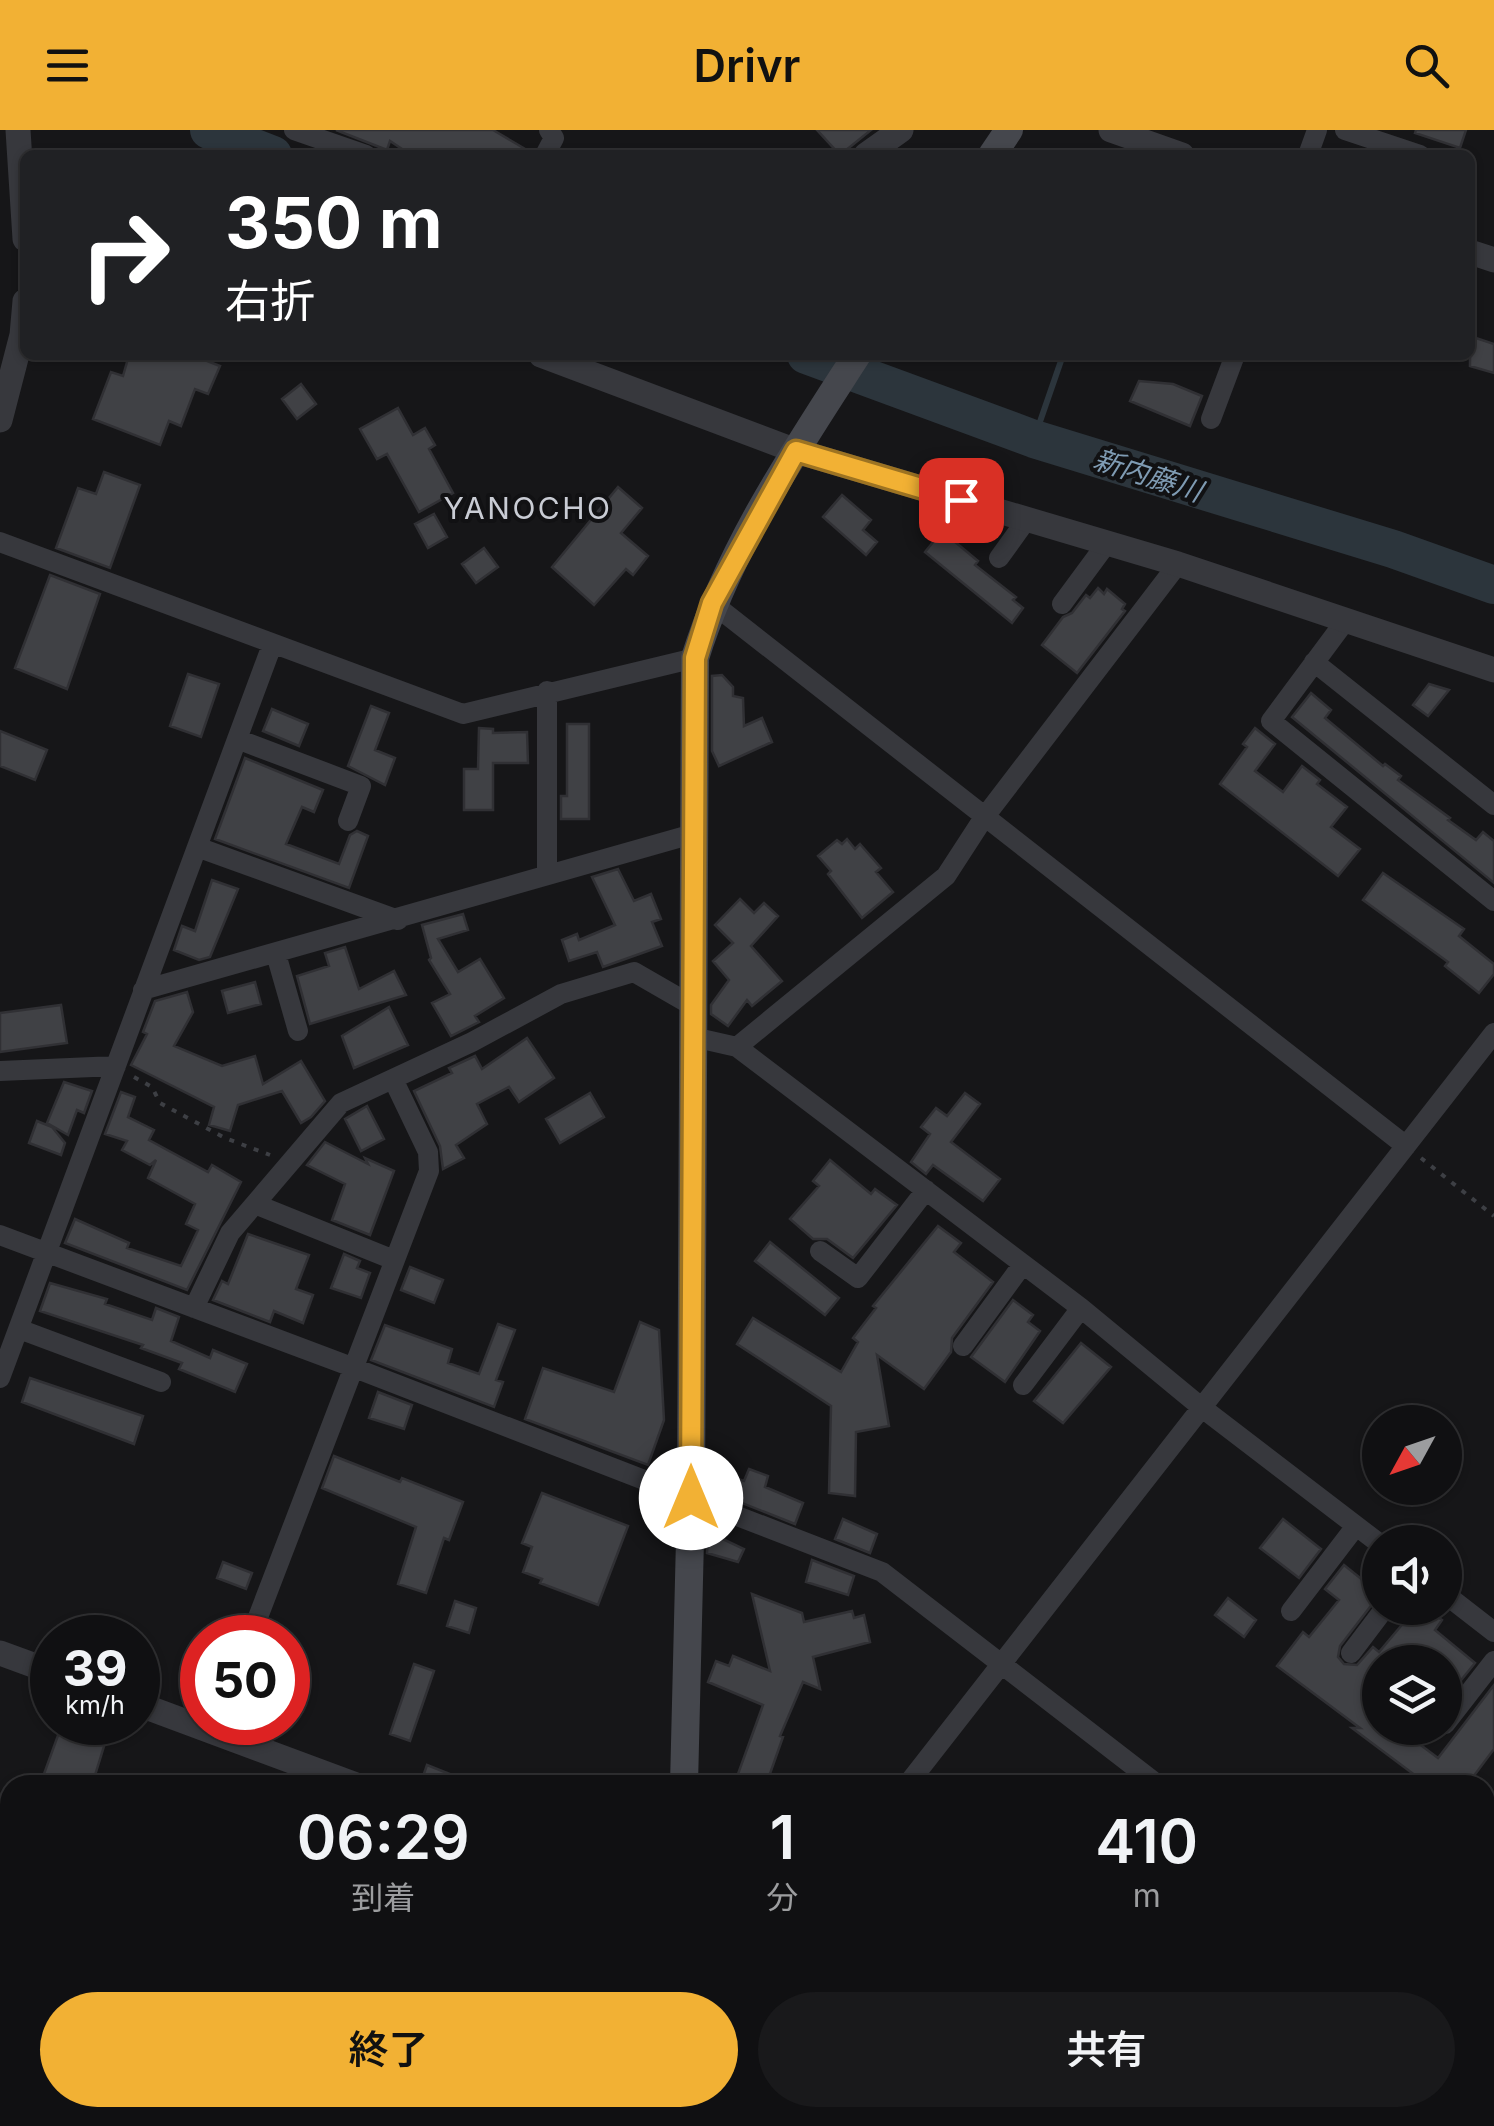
<!DOCTYPE html>
<html lang="ja">
<head>
<meta charset="utf-8">
<style>
  body { margin:0; font-family:Inter,"Noto Sans JP",sans-serif; background:#19191b; color:#f1f3f6; height:100vh; display:flex; flex-direction:column; font-size:38px; white-space:nowrap }
  * { box-sizing:border-box; margin:0 }
  p { font-size:32px; color:#9c9d9f }
  .icon { flex:none; width:55px; height:55px; fill:none; stroke:currentColor; stroke-width:2; stroke-linecap:round; stroke-linejoin:round }
  .map { position:relative; flex:1; overflow:hidden }
  .sheet { position:absolute; left:0px; top:1645px; width:1495px; height:352px; display:flex; flex-direction:column; background:#101012; border-radius:30px 30px 0 0; box-shadow:0 2px 8px #0004,0 0 0 2px #303032 }
  .sheet>* { flex:none }
  .top-card { position:absolute; left:20px; top:20px; width:1455px; height:210px; border-radius:15px; box-shadow:0 2px 8px #0004,0 0 0 2px #303032; background:#202124; color:#fff; overflow:hidden }
  .needle { width:65px; rotate:230deg }
  .buttons { position:absolute; left:1362px; top:1275px; display:grid; gap:20px }
  .buttons a { display:grid; place-items:center; width:100px; height:100px; border-radius:50%; background:#101012; box-shadow:0 2px 8px #0004,0 0 0 2px #303032; font-size:50px }
  .speed { position:absolute; left:30px; top:1485px; display:flex; gap:20px; font-size:50px; font-weight:700; text-align:center }
  .speed>* { display:grid; place-content:center; width:130px; height:130px; border-radius:50%; background:#101012; box-shadow:0 2px 8px #0004,0 0 0 2px #303032; line-height:1 }
  .speed small { font-size:25px; font-weight:400 }
  .speed .limit { border:15px solid #d22; background:#fff; color:#111 }
  .pin { position:absolute; display:grid; place-items:center; width:85px; height:85px; color:#fff; margin:-42px; border-radius:20px; box-shadow:0 5px 15px #0006 }
  .me { position:absolute; width:110px; margin:-55px; rotate:0deg; stroke-linejoin:round; filter:drop-shadow(0 0 8px #0008) }
  .turn { display:flex; align-items:center; gap:35px; height:210px; padding:0 40px; font-size:45px }
  .turn .icon { width:130px; height:130px; stroke-width:2.5 }
  .turn b { display:block; font-size:70px; line-height:85px }
  .eta { display:flex; justify-content:space-evenly; align-items:center; height:170px; text-align:center }
  .eta b { font-size:60px; font-weight:600; line-height:70px }
  .cta { display:flex; gap:20px; margin-top:auto; padding:20px 40px }
  .cta a { flex:1; height:115px; border-radius:60px; background:#f2b134; color:#111; font-size:40px; font-weight:600; line-height:115px; text-align:center }
  .cta a+a { background:#19191b; color:#f1f3f6 }
  header { display:flex; justify-content:space-between; align-items:center; height:130px; padding:0 40px; background:#f2b134; color:#111; font-size:45px; font-weight:600 }
  .map>svg:first-child { display:block }
  .lines { fill:none; stroke-linecap:round; stroke-linejoin:round }
  .stream { stroke:#2c353c; stroke-width:6 }
  .river { stroke:#2c353c; stroke-width:38 }
  .building { fill:#404145; stroke:#303034; stroke-width:2.5 }
  .path { stroke:#3d3f44; stroke-width:4; stroke-dasharray:5 8; stroke-linecap:butt }
  .minor { stroke:#37383d; stroke-width:20 }
  .tertiary { stroke:#37383d; stroke-width:25 }
  .secondary { stroke:#45474d; stroke-width:28 }
  .route-casing { stroke:#9d7322; stroke-width:25 }
  .route { stroke:#f2b134; stroke-width:18 }
  .labels { text-anchor:middle; dominant-baseline:central; stroke-width:8; stroke-linejoin:round; paint-order:stroke }
  .water-label { font-size:28px; font-style:italic; fill:#7f9bb3; stroke:#111113 }
  .quarter-label { font-size:30px; letter-spacing:2.5px; fill:#c9ccd4; stroke:#111113 }
</style>
</head>
<body>
<header><svg class="icon" aria-label="menu" viewBox="0 0 24 24"><path d="M4 6h16M4 12h16M4 18h16"/></svg>Drivr<svg class="icon" aria-label="search" viewBox="0 0 24 24"><circle cx="10" cy="10" r="6"/><path d="M15 15l6 6"/></svg></header>
<div class="map">
<svg width="1494" height="1996" viewBox="0 0 1494 1996">
  <rect width="100%" height="100%" fill="#161618"/>
  <g class="lines">
    <!-- stream -->
    <path class="stream" d="M1034 309 1063 225"/>
    <!-- river -->
    <path class="river" d="M209 0 273 25
      M806 225 1034 309 1393 419 1494 455
      M0 1982 13 1996"/>
  </g>
  <!-- building -->
  <path class="building" d="M336 0H493L532 23 411 25 390 11 387 20Z
    M817 0H871L840 25Z
    M1416 0H1466L1460 18 1415 3Z
    M1470 206 1494 214V243L1470 236Z
    M129 225H192L220 236 208 264 195 259 181 296 169 291 160 315 93 289 111 242 123 246Z
    M1139 251 1173 254 1202 266 1190 296 1130 271Z
    M301 254 316 274 297 289 282 269Z
    M398 278 413 305 425 298 435 315 429 319 453 363 419 382 387 324 377 329 360 299Z
    M104 342 140 355 110 438 56 418 78 358 96 364Z
    M618 357 642 378 621 403 648 426 633 445 626 439 594 475 552 437Z
    M842 365 871 390 863 400 877 412 866 425 823 387Z
    M434 384 447 407 428 418 415 394Z
    M942 401 978 431 975 435 1016 467 1013 470 1023 478 1012 493 925 422Z
    M484 418 498 437 476 453 462 434Z
    M50 445 100 464 67 559 15 538Z
    M1098 458 1104 464 1107 459 1125 474 1122 479 1125 481 1077 543 1042 515 1063 487 1072 483 1086 465 1090 468Z
    M188 544 219 554 201 607 170 596Z
    M722 545 733 557V566L743 568 744 596 762 588 772 612 719 636 712 621V546Z
    M1429 554 1449 560 1428 586 1413 575Z
    M1311 563 1331 580 1325 588 1383 636 1385 634 1401 646 1398 650 1450 688 1448 690 1476 710 1483 702 1494 711V753L1292 587Z
    M371 576 389 583 375 620 395 628 385 655 348 636Z
    M272 579 308 594 299 616 263 601Z
    M567 594H589V689H561V666H567Z
    M479 598 493 599V603L527 602 528 633H493V680H464V639H478Z
    M1255 598 1275 614 1255 641 1283 662 1302 636 1320 650 1317 654 1347 677 1331 697 1360 719 1338 746 1220 654 1247 617 1243 614Z
    M0 601 47 620 35 650 0 636Z
    M245 628 323 660 314 682 302 677 286 714 339 734 350 705 357 701 368 706 349 758 215 709Z
    M847 709 855 719 860 714 881 738 876 742 893 762 862 788 828 744 831 741 818 726 837 710 842 714Z
    M618 739 634 771 651 764 661 789 652 792 662 816 603 837 597 822 569 831 562 810 577 804 579 810 615 795 592 747Z
    M1383 743 1464 799 1459 806 1494 834V844L1479 863 1445 836 1448 832 1363 770Z
    M212 750 238 759 210 827 199 830 174 820 182 796 195 801Z
    M740 769 754 783 764 773 778 786 751 816 782 851 752 876 747 870 728 896 711 884V875L729 850 713 831 733 813 715 795Z
    M463 784 468 800 438 809 458 842 480 829 504 868 475 886 479 892 451 906 432 873 450 864 429 830 431 828 422 795Z
    M345 817 359 859 394 841 406 865 310 894 297 846 329 836 325 823Z
    M255 852 261 874 228 883 222 861Z
    M187 862 193 882 174 916 222 936 255 926 263 954 301 931 325 971 311 987 301 993 282 961 238 975 230 1001 209 995 214 977 131 935 147 904 143 902 155 871Z
    M61 875 67 913 0 922V883Z
    M389 877 408 915 354 938 342 906Z
    M527 908 554 948 519 972 509 957 477 974 487 994 456 1015 464 1028 443 1039 440 1016 414 961 452 943 449 938 475 926 482 939Z
    M64 952 92 961 84 983 77 980 68 1005 47 993Z
    M121 962 135 967 128 987 154 1000 149 1010 208 1042 212 1035 241 1052 187 1160 65 1113 75 1089 129 1113 127 1118 181 1136 198 1100 186 1094 195 1074 148 1048 156 1030 150 1035 122 1020 127 1011 105 1004Z
    M590 963 604 987 560 1013 546 989Z
    M965 963 980 974 951 1012 1000 1049 983 1071 933 1035 926 1044 911 1032 930 1004 921 997 936 978 947 986Z
    M367 976 384 1009 361 1021 345 989Z
    M37 991 52 997 65 1013 61 1025 29 1013Z
    M325 1012 368 1034 365 1028 394 1041 370 1105 332 1090 345 1054 307 1035Z
    M830 1030 871 1064 875 1059 897 1075 853 1128 827 1109H813L790 1089 819 1056 813 1051Z
    M938 1096 961 1113 954 1122 993 1152 952 1208 951 1222 924 1259 877 1225 889 1296 856 1302 855 1366 829 1363 831 1276 737 1214 753 1188 841 1242 858 1212 853 1208 876 1178 873 1176Z
    M248 1104 309 1125 296 1159 313 1165 303 1193 274 1181 270 1192 213 1170 222 1151 228 1154Z
    M770 1112 839 1168 825 1185 755 1131Z
    M344 1124 360 1131 357 1138 370 1143 361 1168 331 1158Z
    M410 1137 443 1150 434 1173 401 1160Z
    M50 1153 107 1169 105 1174 152 1190 156 1178 179 1187 171 1211 210 1228 213 1220 247 1234 235 1262 179 1239 182 1233 141 1218 143 1215 40 1181Z
    M1013 1170 1033 1185 1028 1192 1040 1201 1005 1252 971 1227Z
    M640 1192 659 1200 664 1290 648 1335 525 1289 543 1238 614 1262Z
    M498 1194 515 1200 496 1250 503 1252 494 1277 371 1230 385 1195 452 1219 448 1233 479 1244Z
    M1081 1213 1111 1237 1063 1293 1034 1271Z
    M30 1248 143 1286 134 1314 22 1272Z
    M378 1262 412 1275 404 1299 369 1288Z
    M334 1326 400 1352 402 1348 463 1372 449 1410 444 1408 426 1463 398 1454 416 1397 322 1358Z
    M749 1339 768 1346 765 1357 803 1373 795 1394 709 1360 714 1341 744 1351Z
    M542 1363 628 1396 598 1475 540 1453 542 1449 523 1442 532 1417 522 1413Z
    M843 1389 877 1404 870 1423 835 1409Z
    M1283 1389 1321 1419 1299 1448 1260 1418Z
    M708 1402 744 1419 738 1432 707 1423Z
    M812 1430 854 1446 848 1465 806 1452Z
    M223 1432 252 1443 246 1459 217 1448Z
    M1344 1435 1380 1464 1340 1516 1338 1527 1344 1534 1357 1535 1373 1517 1379 1522 1406 1490 1397 1483 1398 1478H1426L1442 1490 1435 1500 1475 1533 1458 1554 1445 1543V1532H1380V1598H1398L1438 1628 1494 1555V1619L1467 1655H1428L1352 1598H1360L1277 1536 1303 1502 1309 1507 1339 1470 1325 1459Z
    M752 1464 802 1483 804 1492 852 1481 854 1488 864 1485 870 1512 813 1527 820 1559 803 1552 780 1606 783 1607 766 1655H734L763 1575 708 1552 716 1531 729 1536 733 1526 770 1541Z
    M1228 1468 1256 1490 1244 1507 1215 1485Z
    M455 1471 476 1478 469 1503 447 1496Z
    M414 1534 434 1541 410 1611 390 1604Z
    M61 1597 105 1613 92 1655H40Z
    M427 1635 475 1654V1655H420Z"/>
  <g class="lines">
    <!-- path -->
    <path class="path" d="M134 947 152 957 160 973 225 1008 270 1025
      M1421 1028 1494 1086"/>
    <!-- minor -->
    <path class="minor" d="M294 0 366 25
      M1345 0 1420 25
      M545 25 554 8 549 0
      M1308 25 1317 0
      M1211 289 1235 225
      M0 412 463 584 695 528
      M999 428 1027 389
      M712 473 1406 1016
      M1062 474 1107 413
      M1346 490 1271 591 1494 771
      M1314 532 1494 675
      M547 561V743
      M237 609 361 656 348 691
      M197 717 398 790
      M276 824 298 901
      M143 860 696 703
      M693 907 737 917 1081 1178 1201 1277 1380 1414
      M737 917 946 746 983 689 1178 434
      M0 941 116 936
      M255 1074 394 1130
      M0 1105 352 1237 882 1442 1158 1655
      M820 1121 858 1148 926 1060
      M194 1178 230 1103 341 973 472 912 561 864 634 842 693 876
      M19 1199 161 1252
      M963 1216 1023 1134
      M0 1248 272 515
      M1023 1255 1081 1178
      M1445 1464 1494 1502
      M1291 1481 1356 1396
      M250 1508 429 1041 428 1022 393 949
      M1351 1523 1385 1478
      M1445 1594 1494 1531
      M907 1655 1494 903
      M1485 1924 1494 1913
      M1049 1988 1060 1996
      M109 1996 117 1988
      M578 1996 586 1988
      M1429 1996 1435 1988"/>
    <!-- tertiary -->
    <path class="tertiary" d="M18 0 25 109
      M1111 0 1182 25
      M866 25 901 0
      M1470 122 1494 130
      M541 225 796 321 1178 434 1494 540
      M0 290 22 205 25 171
      M0 1523 52 1542
      M138 1574 356 1655"/>
    <!-- secondary -->
    <path class="secondary" d="M992 25 1009 0
      M684 1655 691 1368 695 528C729 418 795 321 857 225
      M686 1996V1988"/>
  </g>
  <g class="lines">
    <!-- route casing -->
    <g class="route-casing">
      <path id="route" d="M691 1368 695 528 712 473 796 321 961 370"/>
    </g>
    <!-- route -->
    <use href="#route" class="route"/>
  </g>
  <g class="labels">
    <!-- water labels -->
    <g class="water-label">
      <text transform="translate(1148 345) rotate(18)">新内藤川</text>
    </g>
    <!-- quarter labels -->
    <g class="quarter-label">
      <text x="528" y="378">YANOCHO</text>
    </g>
  </g>
</svg>
<div class="buttons">
<a><svg class="needle" viewBox="-14 -14 28 28"><path d="M0-13l5 13h-10z" fill="#e53935"/><path d="M0 13l5-13h-10z" fill="#9c9d9f"/></svg></a>
<a><svg class="icon" aria-label="sound" viewBox="0 0 24 24"><path d="M4 9h4l5-4v14l-5-4H4zM17 9q2 3 0 6"/></svg></a>
<a><svg class="icon" aria-label="layers" viewBox="0 0 24 24"><path d="M12 4l9 5-9 5-9-5zM3 14l9 5 9-5"/></svg></a>
</div>
<div class="speed"><div>39<small>km/h</small></div><div class="limit">50</div></div>
<div class="pin" style="left:961px;top:370px;background:#d93025"><svg class="icon" aria-label="arrive" viewBox="0 0 24 24"><path d="M6 21V4h12l-3 4 3 4H6"/></svg></div>
<svg class="me" style="left:691px;top:1368px" viewBox="-20 -20 40 40"><circle r="19" fill="#fff"/><path d="M0-13L10 11 0 6-10 11z" fill="#f2b134"/></svg>
<div class="top-card">
<div class="turn"><svg class="icon" aria-label="right" viewBox="0 0 24 24"><path d="M7 20v-9h11M14 6l5 5-5 5"/></svg><div><b>350 m</b>右折</div></div>
</div>
<section class="sheet">
<div class="eta">
<div><b>06:29</b><p>到着</p></div>
<div><b>1</b><p>分</p></div>
<div><b>410</b><p>m</p></div>
</div>
<div class="cta"><a>終了</a><a>共有</a></div>
</section>
</div>
</body>
</html>
